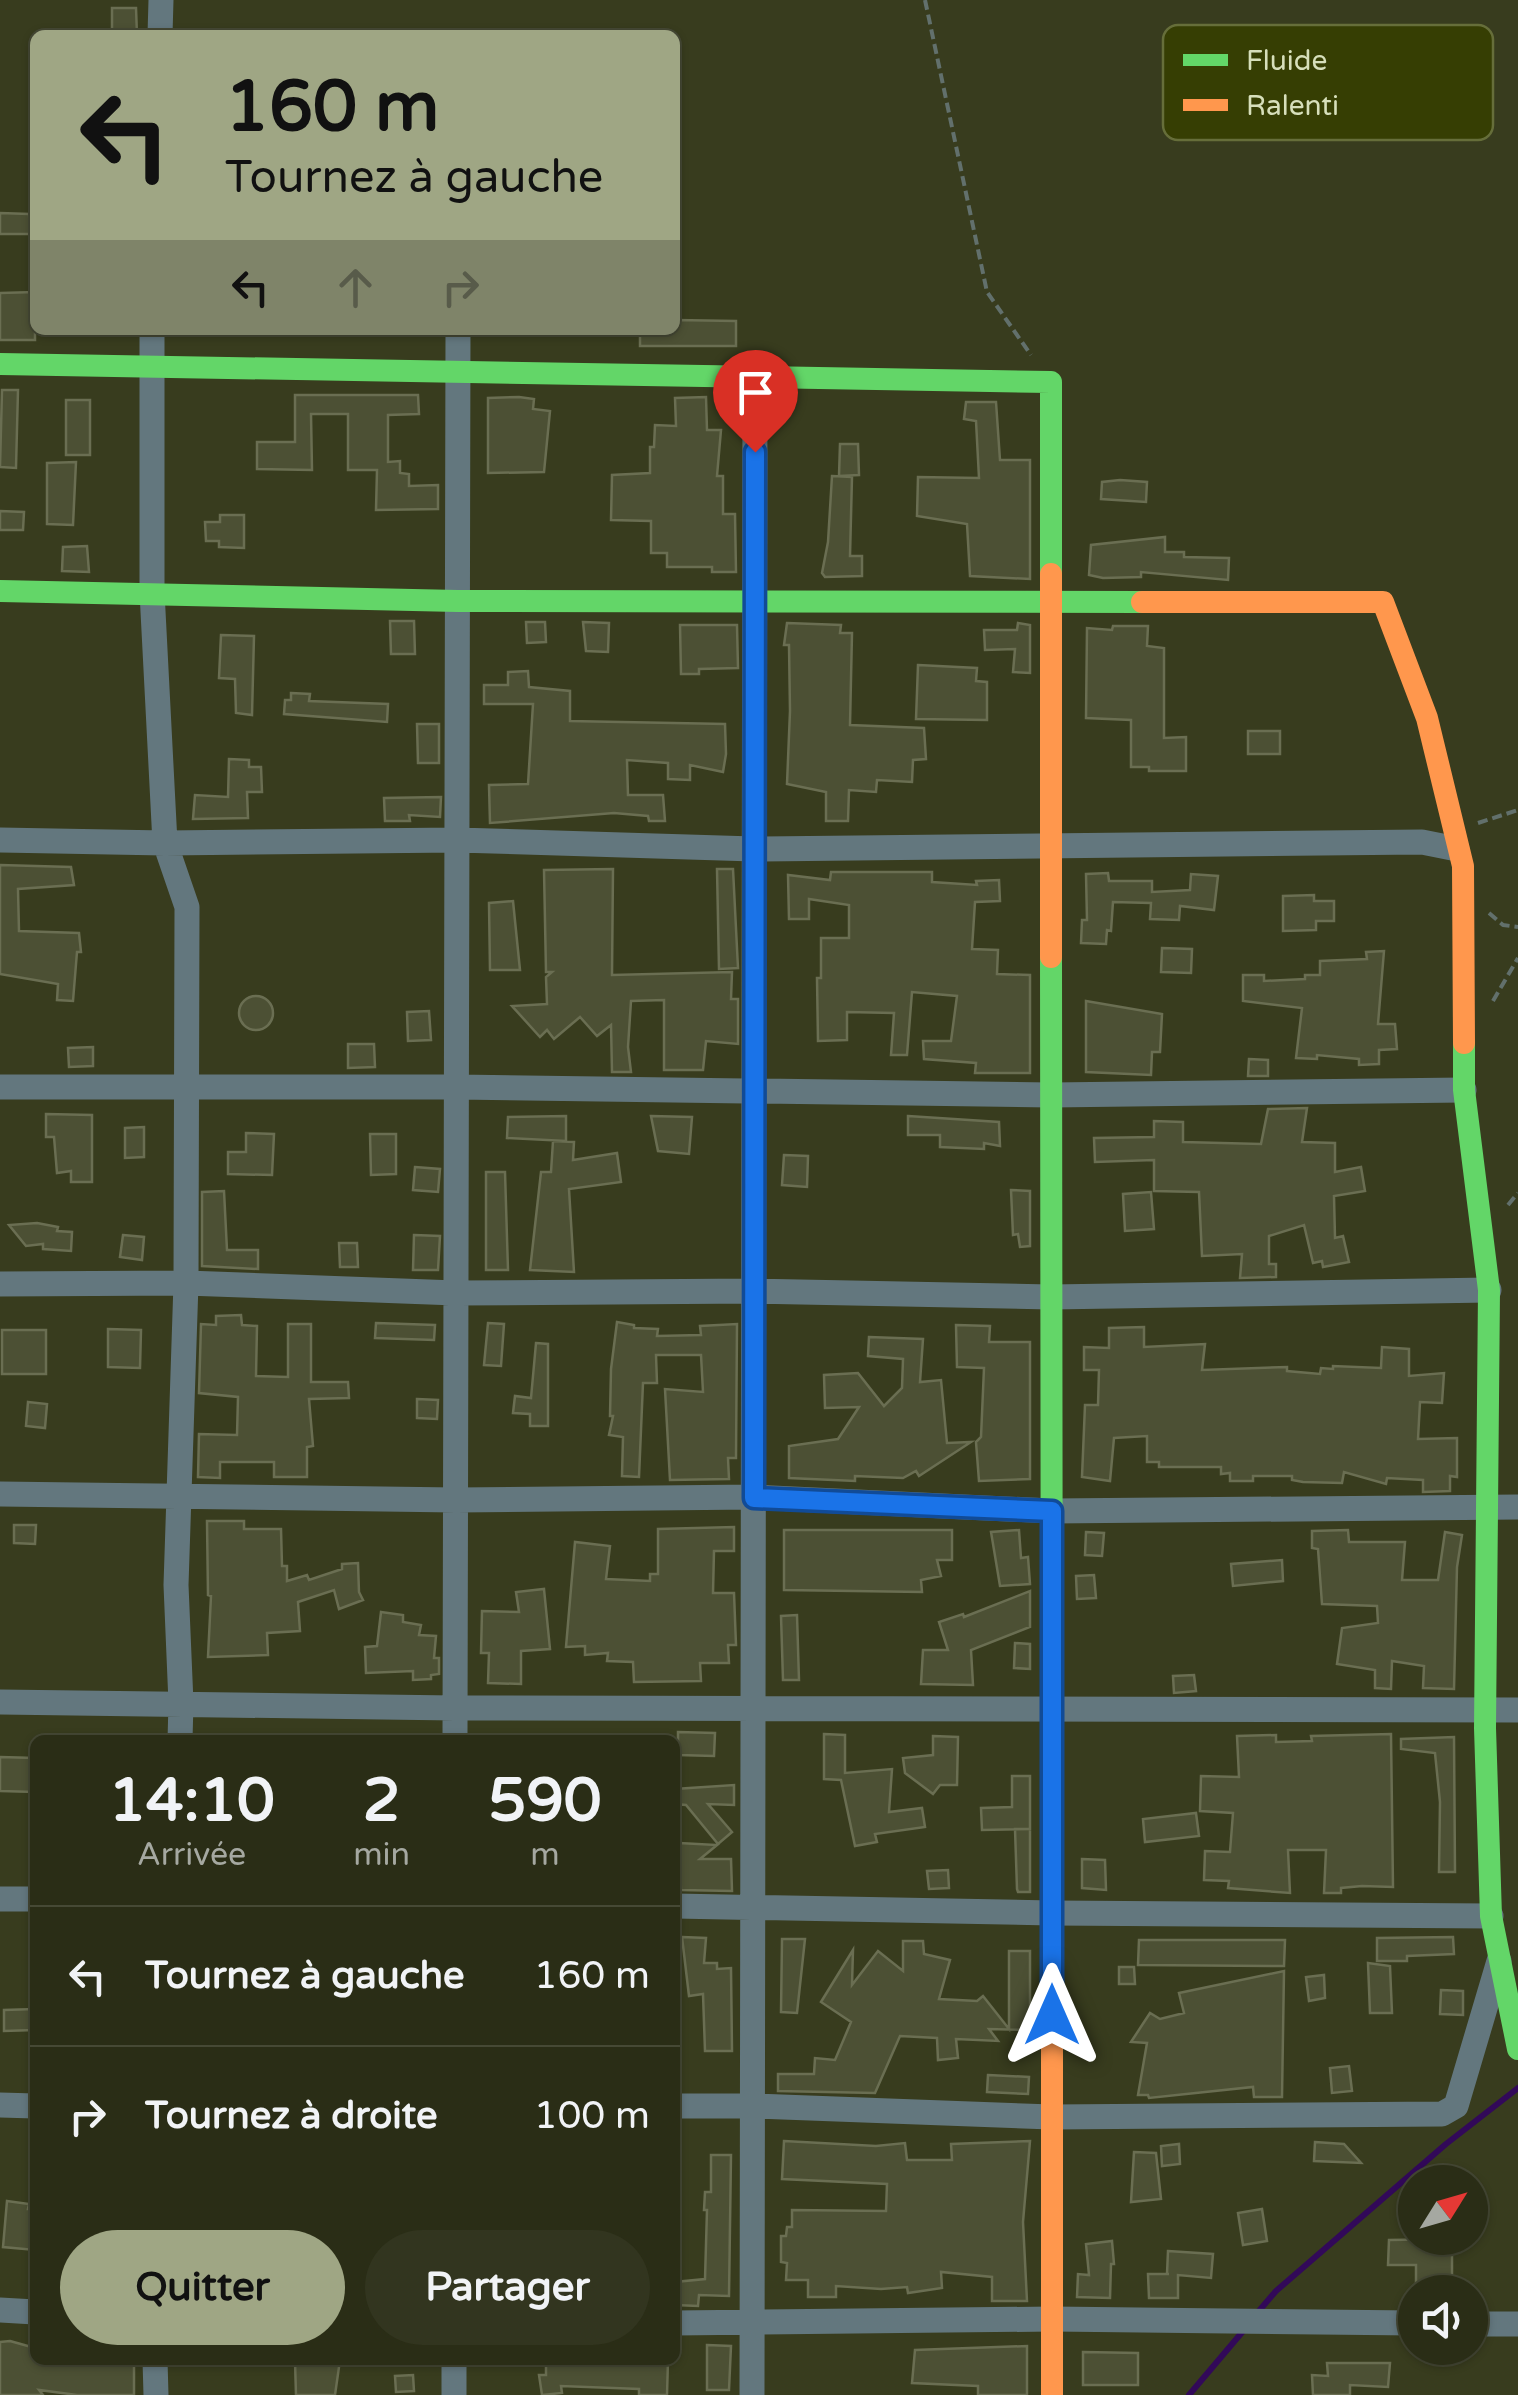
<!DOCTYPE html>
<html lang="fr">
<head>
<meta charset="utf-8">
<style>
  body { margin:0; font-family:"Varela Round",sans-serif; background:#32351f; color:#f1f3f6; height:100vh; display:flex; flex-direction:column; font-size:38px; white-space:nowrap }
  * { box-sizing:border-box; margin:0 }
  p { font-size:32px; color:#a5a8a1 }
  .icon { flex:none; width:55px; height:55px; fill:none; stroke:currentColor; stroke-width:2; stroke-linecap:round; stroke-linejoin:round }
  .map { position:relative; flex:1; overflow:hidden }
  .details { position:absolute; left:30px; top:1735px; width:650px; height:630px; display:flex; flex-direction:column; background:#2a2d16; border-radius:15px; box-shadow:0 2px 8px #0004,0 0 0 2px #464935 }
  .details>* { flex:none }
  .top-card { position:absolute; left:30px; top:30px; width:650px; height:305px; border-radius:15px; box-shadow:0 2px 8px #0004,0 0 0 2px #464935; background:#9fa684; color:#111; overflow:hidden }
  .needle { width:65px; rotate:53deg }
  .buttons { position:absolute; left:1398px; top:2165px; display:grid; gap:20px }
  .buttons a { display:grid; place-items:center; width:90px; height:90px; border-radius:50%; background:#2a2d16; box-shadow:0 2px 8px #0004,0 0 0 2px #464935; font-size:50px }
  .pin { position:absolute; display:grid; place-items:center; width:85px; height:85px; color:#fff; margin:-102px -42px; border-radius:50% 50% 50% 0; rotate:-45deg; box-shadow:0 0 10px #0007 }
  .pin .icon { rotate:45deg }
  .me { position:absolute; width:110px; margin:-55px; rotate:0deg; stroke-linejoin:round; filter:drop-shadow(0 0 8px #0008) }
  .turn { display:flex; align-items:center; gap:35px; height:210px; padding:0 30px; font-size:45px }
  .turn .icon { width:130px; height:130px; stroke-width:2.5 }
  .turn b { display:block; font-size:70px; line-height:85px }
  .lanes { display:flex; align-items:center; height:95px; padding:0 30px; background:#0003; justify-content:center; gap:50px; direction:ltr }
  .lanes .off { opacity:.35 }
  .eta { display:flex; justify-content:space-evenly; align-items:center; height:170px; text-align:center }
  .eta b { font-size:60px; font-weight:700; line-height:70px }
  .button { display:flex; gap:20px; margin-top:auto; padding:20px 30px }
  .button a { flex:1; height:115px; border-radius:60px; background:#9fa684; color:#111; font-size:40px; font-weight:700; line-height:115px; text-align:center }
  .button a+a { background:#32351f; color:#f1f3f6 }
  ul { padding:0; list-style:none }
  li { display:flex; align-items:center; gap:30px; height:140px; padding:0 30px; border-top:2px solid #464935 }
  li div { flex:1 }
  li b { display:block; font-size:38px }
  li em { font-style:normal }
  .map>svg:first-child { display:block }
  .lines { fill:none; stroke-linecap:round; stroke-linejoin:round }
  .stream { stroke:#320959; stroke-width:6 }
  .building { fill:#4c5034; stroke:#6a6e52; stroke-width:2.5 }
  .path { stroke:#62706c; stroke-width:4; stroke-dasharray:10 5; stroke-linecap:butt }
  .street { stroke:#63777e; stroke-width:25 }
  .fast { stroke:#63d668; stroke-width:22 }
  .slow { stroke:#ff974d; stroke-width:22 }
  .route-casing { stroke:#114b97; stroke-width:25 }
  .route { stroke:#1a73e8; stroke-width:18 }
  .key { fill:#363e03; stroke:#666e3a; stroke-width:2.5 }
  .key-label { font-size:28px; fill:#d7dfbb }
</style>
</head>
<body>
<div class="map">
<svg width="1518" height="2395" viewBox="0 0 1518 2395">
  <rect width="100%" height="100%" fill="#383c1e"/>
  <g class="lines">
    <!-- stream -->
    <path class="stream" d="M1258 2312 1276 2291 1446 2144 1518 2088
      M1189 2395 1244 2330"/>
  </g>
  <!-- building -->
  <path class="building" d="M112 8H136L137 35H112Z
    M0 213 29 214 30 234H0Z
    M35 292V340H0V293Z
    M675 320 736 321V346H640V330H675Z
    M2 390H18L16 468 0 467Z
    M295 395H418L419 414 388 415V462L400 461V473L409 474V486L438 485V509L376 510 377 470H348V414H311L312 470 257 469V442H295Z
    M519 397 534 399 533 409 550 411 544 472 488 473V398Z
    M706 397 707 430H721L717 476H723V514H735L736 572H712V567H667V553H651V521L611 520 612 475 650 473V447H654L655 425 676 426 675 398Z
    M66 400H90V455H66Z
    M966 402H996L1000 460H1030V579L970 576 967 524 917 516 918 477 979 478 976 421 964 419Z
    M840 444H858L859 475 839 476Z
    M76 462 73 525 47 524V463Z
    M832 476 852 477 850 556H862V576L825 577 822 573 828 542Z
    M1120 480 1147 482 1146 502 1101 499 1102 482Z
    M0 511 24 512 23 530H0Z
    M220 515H244V548L219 547V541H206L205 522H220Z
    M1165 537V552H1184V557L1229 558 1228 580 1141 572V577L1103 578 1089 575 1091 545Z
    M87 546 89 572 62 571 63 547Z
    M390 621H414L415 654H391Z
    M526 622H545L546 642 527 643Z
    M583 622 609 623 608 652 586 651Z
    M787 623 841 625 840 633H852L850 725 924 728 926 759 913 760 912 782 877 780 876 792 849 790 848 821H826V792L787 784 790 711 789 645H784Z
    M1018 623 1030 625V673L1013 672 1015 649 985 650 984 630H1017Z
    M680 625H737L738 668 699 669V674H681Z
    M1113 626H1148L1147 646 1164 648V738L1186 737V771H1149V767H1131V720L1086 718 1087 628 1112 630Z
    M221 635 254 636 252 715 236 713 235 679 219 678Z
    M918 665 977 668 976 681 987 682V720L916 719Z
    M528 671 529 687 570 691V721L725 724 726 754 723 772 690 765V780L668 779V763L627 760 628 795H663L665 821H649L648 816 614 813 490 823 489 785 528 784 533 704H484V685H508V672Z
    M291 693 310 694 309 701 388 704 387 722 284 714 285 700H291Z
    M417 724H439V763H418Z
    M1248 731H1280V754H1248Z
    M229 759 249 760V767H261L262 792H247L248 818 193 819 195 795 228 797Z
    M441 797 440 817 409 815 410 821H385L384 798Z
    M0 865 71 867 74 885 18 889 19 931 79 933 81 952H77L73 1001 57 1000 58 984 0 974Z
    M613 869 612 975 732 972 731 999H738V1044L706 1041 703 1070H664V1000L631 1001 628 1047 631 1072H612L611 1025 597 1036 580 1017 554 1039 547 1030 540 1037 512 1006 547 1004 546 977 552 972H546L544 870Z
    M717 869H733L738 968 719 969Z
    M831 872H932V882L977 885 976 881 999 880 1000 901 975 902 972 949 998 950 997 974 1030 975V1073H975L976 1063 924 1059 923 1041H951L957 996 912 992 907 1055H891L894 1013 847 1012V1040L818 1041 817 978H821V938H849V905L809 899V919H789L788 875 830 880Z
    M1108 873 1109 881H1152V892L1190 890 1191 874 1218 876 1214 910 1180 906 1179 920 1150 919 1151 903 1113 902 1111 931 1107 930 1106 944 1081 943 1082 920H1087L1086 874Z
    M1314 895V901H1334V921H1316V930L1283 931V896Z
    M513 901 520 970H490L489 903Z
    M1162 948 1192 949 1191 973 1161 972Z
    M1384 951 1378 1024H1395L1397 1049 1379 1050V1064L1359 1065V1059L1317 1055V1059L1296 1058 1302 1008 1243 1001V975H1264V981L1305 979V975H1320V961L1367 959 1366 952Z
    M239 1013a17 17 0 1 1 34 0a17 17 0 1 1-34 0Z
    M1086 1001 1162 1014 1160 1052H1152L1151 1075 1086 1072Z
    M429 1011 431 1040 408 1041 407 1012Z
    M348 1044H374L375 1067 348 1068Z
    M93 1047V1066L69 1067 68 1048Z
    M1249 1059 1268 1060V1076H1248Z
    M1307 1108 1302 1142 1335 1143V1172L1361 1167 1365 1191 1334 1196 1335 1238 1343 1236 1349 1262 1323 1267 1322 1261 1313 1263 1304 1225 1269 1236V1264H1276V1277L1240 1278 1242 1254 1202 1256 1199 1192 1154 1191V1160L1095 1162 1094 1138 1154 1137V1121L1183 1122V1142L1261 1144 1268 1109Z
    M46 1114 92 1115V1182H71V1171L57 1173 54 1137H46Z
    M566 1116V1141L507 1138 508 1117Z
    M651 1116 692 1117 689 1154 658 1151Z
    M908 1116 999 1122 1000 1146 984 1143V1149L940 1147V1135H908Z
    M144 1127V1157L125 1158V1128Z
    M246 1133 274 1134 272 1175 228 1174V1152H246Z
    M370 1134H396V1174L371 1175Z
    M553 1141 574 1142 573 1160 617 1153 621 1182 569 1189 574 1272 530 1270 541 1172H551Z
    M784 1155 808 1156 807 1187 782 1185Z
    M415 1167 440 1169 438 1192 413 1190Z
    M486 1172H505L508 1270H486Z
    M1011 1190 1030 1191V1246L1020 1247 1018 1234 1013 1235Z
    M224 1191 227 1250H258V1269L202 1266V1192Z
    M1151 1192 1154 1229 1125 1231 1123 1194Z
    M37 1223 58 1227 57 1231 72 1232 71 1251 43 1249V1244L26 1246 9 1225Z
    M123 1235 144 1237 142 1260 120 1257Z
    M414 1235 440 1236 438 1270H413Z
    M339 1243H357L358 1267H340Z
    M241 1315 242 1325 257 1326 256 1376 288 1377V1324H311V1382H348L349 1398 309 1399 313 1446 307 1447V1477H274V1462H220V1478L198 1477 199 1434 237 1435 238 1397 199 1393 201 1324 216 1325V1316Z
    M617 1322 634 1325V1328L658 1329 657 1336 701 1335 700 1326 737 1324 736 1458H728L729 1479 670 1480 665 1389 703 1392 701 1355H656L657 1383H643L639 1477 622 1476 623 1437 609 1435 613 1416H610L611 1369Z
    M376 1323 435 1325 434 1340 375 1338Z
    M488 1323 504 1324 501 1366 484 1365Z
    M956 1325 990 1326 989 1342H1030V1479L979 1481 976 1442 981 1437 984 1368 957 1367Z
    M1144 1327V1347L1205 1344 1202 1370 1287 1367V1371L1320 1374 1321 1368 1333 1369V1366L1381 1368 1382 1347 1409 1349V1376L1444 1373 1442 1403 1420 1402 1418 1439 1457 1438V1477L1450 1476V1491L1423 1492V1480L1387 1478 1386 1484 1344 1472 1342 1483 1303 1482 1292 1480V1476H1253V1481H1230V1473L1221 1474V1467H1159V1462H1147V1436L1114 1438 1110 1481 1082 1477 1085 1405H1098L1099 1370H1084V1347L1109 1348V1328Z
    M108 1329 141 1330 140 1368 108 1367Z
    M2 1330H46V1374H2Z
    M869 1337 923 1339 920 1382 941 1380 947 1443 971 1442 919 1476 916 1471 903 1478 855 1476V1481L789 1478V1446L838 1439 859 1407 825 1408 824 1375 858 1373 884 1406 902 1388 903 1359 868 1356Z
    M536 1343 548 1344V1426H530V1414L513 1413 515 1396 531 1398Z
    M417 1399 438 1400 437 1419 417 1418Z
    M28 1402 47 1404 45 1428 26 1426Z
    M207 1521H244V1529H281L282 1566H287V1581L307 1575 309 1580 342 1569V1564L358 1563 359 1592 363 1600 339 1609 334 1590 298 1602 300 1631 267 1633 268 1655 208 1657 211 1596 208 1595Z
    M14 1525H36L35 1544 14 1543Z
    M734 1527V1551H714L713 1593H734L736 1645H728L729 1663H700L701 1681 634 1682 633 1662 607 1661 608 1653 585 1655V1646L566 1647 575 1542 610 1546 606 1579 650 1581V1574H658V1529Z
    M784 1530H952V1560H937L941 1576 921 1580 922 1592 784 1590Z
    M1019 1530 1021 1558 1028 1557 1030 1584 1000 1586 991 1532Z
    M1348 1530 1349 1542H1405L1402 1580H1438L1445 1532 1462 1535 1457 1567 1454 1689 1423 1688 1424 1666 1392 1661 1391 1689 1375 1688V1670L1337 1664 1342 1628 1378 1623 1377 1606 1322 1604 1318 1549 1312 1548V1531Z
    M1086 1532 1104 1533 1102 1556 1085 1555Z
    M1282 1560 1283 1581 1233 1586 1231 1564Z
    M1094 1575 1096 1598 1077 1599 1076 1576Z
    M544 1589 550 1649 521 1651V1684L488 1683 489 1653H481L482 1611 519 1612 516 1592Z
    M1030 1591V1627L971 1650 973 1685 921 1684 923 1650H948L939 1622 963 1614 964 1617Z
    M381 1612 403 1615V1622L421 1625 419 1635 436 1636 434 1658H439V1674L431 1675V1679L413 1680V1671L366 1673 365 1647 377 1646Z
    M797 1615 799 1680H783L781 1616Z
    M1015 1643 1030 1644V1669L1014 1668Z
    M1194 1675 1196 1691 1174 1693 1173 1676Z
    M678 1732 715 1733 714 1756 678 1755Z
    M824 1734 845 1735V1773L892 1769 889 1812 922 1808 925 1827 875 1834 877 1842 855 1846 841 1780 824 1779Z
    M1391 1734 1393 1887 1362 1886 1341 1888V1893H1324L1326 1850H1288L1290 1893 1228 1888 1229 1881 1204 1880 1205 1851 1230 1852 1233 1813 1200 1811 1201 1776 1239 1777 1237 1736 1276 1735V1742L1312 1741 1311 1736Z
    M933 1736 958 1737 957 1785H940L933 1794 905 1773 903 1758 933 1755Z
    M1454 1737 1455 1872H1439L1440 1802 1435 1753 1401 1749V1739Z
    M0 1757 35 1758V1792L0 1791Z
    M1012 1776H1030V1829L982 1830 981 1808 1012 1807Z
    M734 1785V1805L708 1804 732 1832 718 1844 686 1805 675 1804V1789Z
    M1196 1813 1199 1836 1145 1842 1143 1819Z
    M1015 1829H1030V1892H1018L1017 1889Z
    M679 1843 717 1845 700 1859H731L732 1891 681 1890Z
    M1082 1859 1105 1860 1106 1890 1082 1888Z
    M948 1870 949 1888 929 1889 927 1871Z
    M682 1937 706 1938 704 1963H717V1969L731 1968 732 2051H705L703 1994 689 1996Z
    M1453 1937 1454 1954 1407 1956V1961H1377V1938Z
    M782 1939H805L797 2013 781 2012Z
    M1139 1940H1285L1284 1966 1138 1965Z
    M903 1941H923L924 1954 950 1960 939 1999 977 2001 983 1996 1009 2029V1951H1030V2030L989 2029 998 2041 956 2039 958 2058 938 2060 937 2038 900 2036 875 2093 778 2091V2074H814L815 2058 835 2060 851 2022 821 2002 853 1950 852 1985 878 1951 903 1971Z
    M1368 1963 1390 1966 1392 2013H1370Z
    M1119 1967H1134L1135 1984H1119Z
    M1284 1971 1282 2097H1254L1253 2087 1149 2098 1148 2095H1138L1147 2043 1131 2042 1150 2013 1160 2019 1184 2013 1179 1993Z
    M1324 1975 1325 1998 1309 2001 1306 1977Z
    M1441 1990 1463 1991V2015L1440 2014Z
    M35 2009V2030L4 2031V2010Z
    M1349 2066 1352 2091 1332 2093 1330 2068Z
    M988 2075 1029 2077 1028 2094 987 2092Z
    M784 2141 876 2146 905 2143 907 2160H952L951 2144 1030 2141 1023 2222 1027 2301H992V2277L941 2272 942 2288 908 2293 907 2287 881 2289 836 2286V2297H808V2280H786L787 2263 781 2262V2236H786L787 2227H792V2210L886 2211 887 2184 782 2179Z
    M1315 2142 1344 2144 1361 2163 1314 2161Z
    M1179 2144 1180 2164 1162 2166 1161 2146Z
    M1134 2152 1156 2153 1161 2199 1131 2202Z
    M711 2155H731L729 2296 699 2295 698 2306 675 2305V2282L705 2279 707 2210H704L705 2192H711Z
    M7 2201 29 2204 28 2209H35V2250L3 2247Z
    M1262 2209 1267 2241 1243 2245 1238 2213Z
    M1452 2239V2292H1416V2265H1388L1389 2240Z
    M1112 2241 1114 2264H1111L1110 2298 1077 2297 1078 2274 1089 2275 1086 2244Z
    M1168 2251 1213 2254 1211 2278 1178 2275V2298H1149L1148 2274H1169H1167Z
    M10 2341 35 2348V2360L73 2363 134 2360V2395H77L39 2390 43 2395H0V2342Z
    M707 2345 731 2346 729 2390H707Z
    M1027 2346V2395H978V2386L912 2383 915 2350Z
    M1083 2352 1138 2353V2385H1083Z
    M326 2360H340L335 2395H296L295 2361Z
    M546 2360H668L667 2395H639V2389L561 2386 562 2393 542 2395 539 2375H546Z
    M1327 2363H1390L1388 2387 1350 2385V2395H1313L1312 2375 1328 2376Z
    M413 2375 414 2391 396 2392 395 2376Z"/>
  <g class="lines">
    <!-- path -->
    <path class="path" d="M925 0 987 292 1031 355
      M1478 823 1518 810
      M1489 913 1503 925 1518 927
      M1493 1001 1518 958
      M1508 1205 1518 1193"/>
    <!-- street -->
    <path class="street" d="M160 35 161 0
      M152 330V592L165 843 187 907 186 1283 176 1585 181 1703 180 1740
      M0 840 165 843 457 840 754 849 1422 842 1457 849
      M0 1087H457L1051 1095 1464 1090
      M0 1284 186 1283 456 1293 754 1291 1051 1297 1489 1290
      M0 1494 456 1500 753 1497 1052 1511 1518 1507
      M0 1702 455 1708 1518 1710
      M455 1740 458 330
      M0 1899H35
      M675 1906 1052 1913 1491 1916
      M0 2105 35 2106
      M675 2106H753L1052 2117 1442 2114 1456 2106 1499 1961
      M0 2310 35 2312
      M675 2323 1052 2319 1415 2323
      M1470 2324H1518
      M155 2360 156 2395
      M454 2395V2360
      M752 2395 755 377"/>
    <!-- fast -->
    <path class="fast" d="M0 364 1051 382V574
      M0 591 458 601 1142 602
      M1051 957 1052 1875
      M1464 1043V1090L1489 1290 1485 1728 1491 1916 1518 2049"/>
    <!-- slow -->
    <path class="slow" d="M1051 574V957
      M1142 602H1383L1427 718 1463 866 1464 1043
      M1052 1875V2395"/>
  </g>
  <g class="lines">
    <!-- route casing -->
    <g class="route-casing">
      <path id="route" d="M755 452 754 1498 1052 1511V2015"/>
    </g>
    <!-- route -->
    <use href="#route" class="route"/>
  </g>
  <!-- legend -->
  <rect x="1163" y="25" width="330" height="115" rx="15" class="key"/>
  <rect x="1183" y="54" width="45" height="12" fill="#63d668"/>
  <rect x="1183" y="99" width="45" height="12" fill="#ff974d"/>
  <g class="key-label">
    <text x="1246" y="70">Fluide</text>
    <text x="1246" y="115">Ralenti</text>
  </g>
</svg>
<div class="buttons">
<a><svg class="needle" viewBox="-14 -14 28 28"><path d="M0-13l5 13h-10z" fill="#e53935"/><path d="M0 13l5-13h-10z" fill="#a5a8a1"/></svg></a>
<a><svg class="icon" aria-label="sound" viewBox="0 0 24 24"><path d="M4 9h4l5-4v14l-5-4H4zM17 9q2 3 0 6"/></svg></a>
</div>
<div class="pin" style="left:755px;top:452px;background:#d93025"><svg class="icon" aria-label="arrive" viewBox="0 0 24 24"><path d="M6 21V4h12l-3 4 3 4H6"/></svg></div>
<svg class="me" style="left:1052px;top:2015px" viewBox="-20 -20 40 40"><path d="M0-17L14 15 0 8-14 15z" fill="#1a73e8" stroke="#fff" stroke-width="4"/></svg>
<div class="top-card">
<div class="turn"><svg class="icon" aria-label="left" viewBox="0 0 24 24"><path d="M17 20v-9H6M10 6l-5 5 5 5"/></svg><div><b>160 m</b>Tournez à gauche</div></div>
<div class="lanes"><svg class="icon" aria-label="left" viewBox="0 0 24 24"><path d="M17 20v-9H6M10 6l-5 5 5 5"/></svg><svg class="icon off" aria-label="ahead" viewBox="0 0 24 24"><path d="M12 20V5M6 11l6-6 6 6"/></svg><svg class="icon off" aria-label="right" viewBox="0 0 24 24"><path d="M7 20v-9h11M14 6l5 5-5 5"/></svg></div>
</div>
<section class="details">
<div class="eta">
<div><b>14:10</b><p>Arrivée</p></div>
<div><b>2</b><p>min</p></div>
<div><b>590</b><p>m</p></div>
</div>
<ul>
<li><svg class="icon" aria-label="left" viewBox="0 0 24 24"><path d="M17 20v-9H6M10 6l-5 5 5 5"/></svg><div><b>Tournez à gauche</b></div><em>160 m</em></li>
<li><svg class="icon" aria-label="right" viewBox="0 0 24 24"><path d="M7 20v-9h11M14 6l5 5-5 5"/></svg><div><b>Tournez à droite</b></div><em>100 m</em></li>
</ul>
<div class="button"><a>Quitter</a><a>Partager</a></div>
</section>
</div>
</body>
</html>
